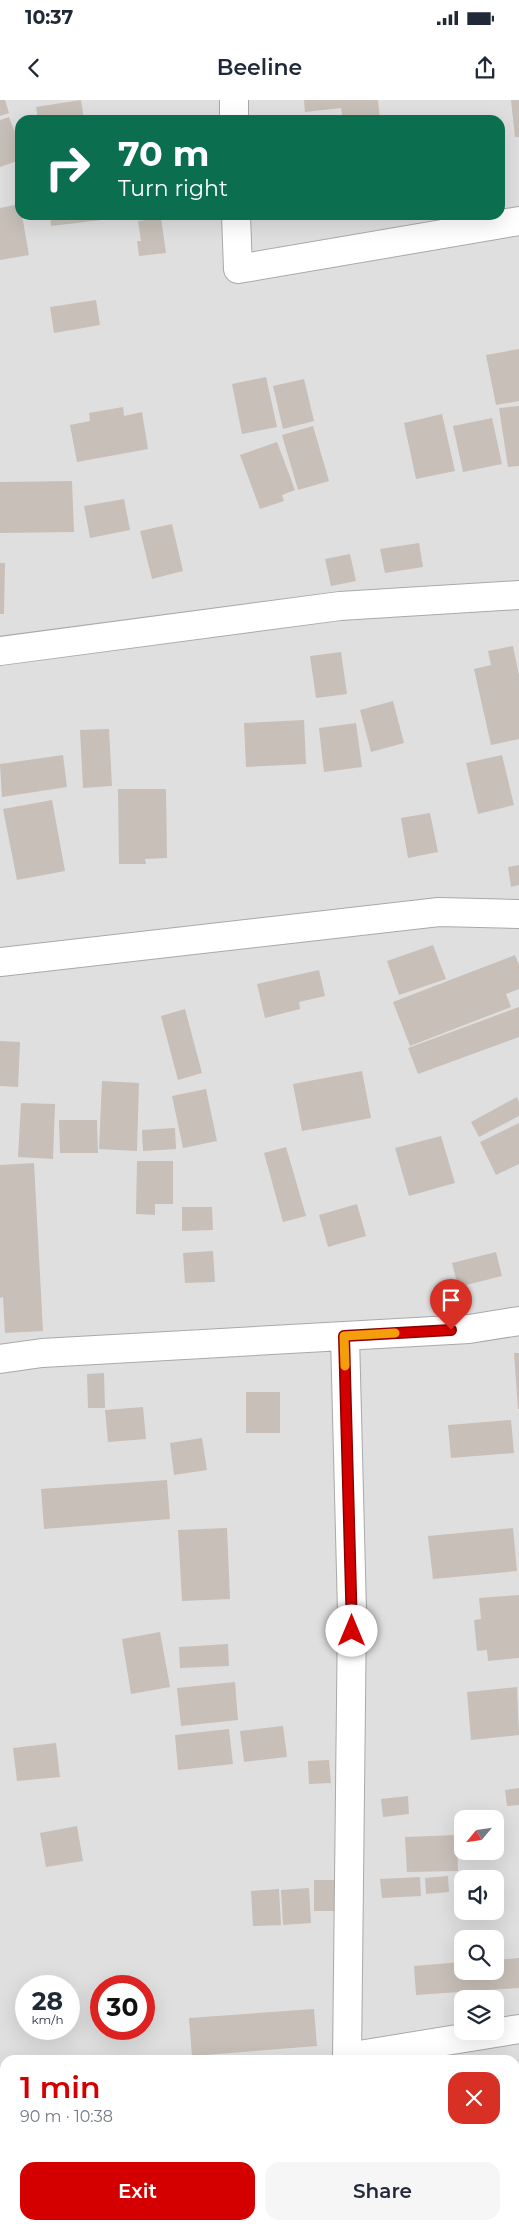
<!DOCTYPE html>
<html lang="en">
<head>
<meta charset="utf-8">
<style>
  body { margin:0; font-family:Montserrat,sans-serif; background:#f6f6f7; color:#1f2937; height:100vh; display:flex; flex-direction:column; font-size:19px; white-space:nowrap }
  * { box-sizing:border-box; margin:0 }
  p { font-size:16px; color:#747a83 }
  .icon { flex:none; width:28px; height:28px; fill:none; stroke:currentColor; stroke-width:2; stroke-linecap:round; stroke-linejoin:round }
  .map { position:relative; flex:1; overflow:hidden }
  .details { position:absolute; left:0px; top:1955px; width:520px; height:175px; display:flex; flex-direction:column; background:#fff; border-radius:15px 15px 0 0; box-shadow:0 5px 20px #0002 }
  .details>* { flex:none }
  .guide { position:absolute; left:15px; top:15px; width:490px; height:105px; border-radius:15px; box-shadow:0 5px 20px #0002; background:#0b6e4f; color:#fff; overflow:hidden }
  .needle { width:32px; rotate:241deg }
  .buttons { position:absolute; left:454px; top:1710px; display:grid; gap:10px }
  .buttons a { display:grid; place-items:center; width:50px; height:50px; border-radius:10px; background:#fff; box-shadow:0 5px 20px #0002; font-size:25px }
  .speed { position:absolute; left:15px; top:1875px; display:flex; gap:10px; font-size:25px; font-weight:700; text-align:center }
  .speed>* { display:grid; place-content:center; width:65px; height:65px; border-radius:50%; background:#fff; box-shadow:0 5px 20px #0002; line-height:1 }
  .speed small { font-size:12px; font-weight:400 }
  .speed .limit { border:8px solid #d22; background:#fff; color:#111 }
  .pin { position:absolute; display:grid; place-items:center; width:42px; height:42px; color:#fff; margin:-51px -21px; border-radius:50% 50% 50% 0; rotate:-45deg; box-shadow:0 0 5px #0007 }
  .pin .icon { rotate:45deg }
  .me { position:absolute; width:55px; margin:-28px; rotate:0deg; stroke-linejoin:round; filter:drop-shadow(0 0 4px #0008) }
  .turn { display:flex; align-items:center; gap:18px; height:105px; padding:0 20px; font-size:22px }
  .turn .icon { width:65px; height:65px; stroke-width:2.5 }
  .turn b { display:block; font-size:35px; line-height:42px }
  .round { display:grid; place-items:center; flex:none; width:52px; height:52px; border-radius:15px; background:#f6f6f7 }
  .summary { display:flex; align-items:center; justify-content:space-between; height:85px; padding:0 20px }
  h1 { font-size:30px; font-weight:600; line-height:38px; color:#d40000 }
  .cta { display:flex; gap:10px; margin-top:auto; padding:10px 20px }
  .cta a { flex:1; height:58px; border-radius:15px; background:#d40000; color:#fff; font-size:20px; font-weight:600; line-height:58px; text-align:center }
  .cta a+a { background:#f6f6f7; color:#1f2937 }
  .status { display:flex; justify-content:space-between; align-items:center; height:35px; padding:0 25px; background:#fff; direction:ltr }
  .status svg { height:14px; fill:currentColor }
  header { display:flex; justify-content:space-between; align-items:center; height:65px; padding:0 20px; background:#fff; font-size:22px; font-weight:600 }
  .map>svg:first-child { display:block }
  .residential { fill:#e0dfdf; fill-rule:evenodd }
  .building { fill:#c7bfb8 }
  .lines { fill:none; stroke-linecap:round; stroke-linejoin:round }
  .minor-casing { stroke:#a9a9a9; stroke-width:30 }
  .minor { stroke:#fff; stroke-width:28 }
  .route-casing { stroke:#8a0000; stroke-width:12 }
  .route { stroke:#d40000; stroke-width:9 }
  .slow { stroke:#f59e0b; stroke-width:9 }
</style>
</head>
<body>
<div class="status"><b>10:37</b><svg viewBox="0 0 49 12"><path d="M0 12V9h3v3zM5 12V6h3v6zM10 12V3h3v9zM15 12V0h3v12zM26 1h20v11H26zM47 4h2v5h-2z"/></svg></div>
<header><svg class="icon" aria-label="back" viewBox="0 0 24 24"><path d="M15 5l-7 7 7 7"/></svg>Beeline<svg class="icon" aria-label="share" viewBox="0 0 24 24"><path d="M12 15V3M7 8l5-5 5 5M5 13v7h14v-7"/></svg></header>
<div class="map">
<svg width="519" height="2130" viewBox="0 0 519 2130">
  <rect width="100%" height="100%" fill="#f2efe9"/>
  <!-- residential -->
  <path class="residential" d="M0 0H519V2130H0ZM20 20H500V115H20ZM462 1719H495V1751H462ZM462 1779H495V1811H462ZM462 1839H495V1871H462ZM26 1886H69V1929H26ZM101 1886H144V1929H101ZM462 1899H495V1931H462ZM5 1960H515V2125H5Z"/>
  <!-- building -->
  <path class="building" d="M0 0H5L9 13 0 16Z
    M81 0 84 20H38L36 7Z
    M304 0H378L380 20H343L341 8 305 12Z
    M511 0H519V37H515Z
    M9 17 20 45V60L0 67V20Z
    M20 104V115H22L29 155 0 160V108Z
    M50 115H102V120L51 126Z
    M161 118 166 153 139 156 137 141H141L138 121Z
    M96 200 100 225 54 233 50 207Z
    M519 249V301L496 305 486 255Z
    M266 277 277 327 242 334 232 284Z
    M304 279 314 321 283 329 273 286Z
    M519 306V366L508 367 499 308Z
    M123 307 124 316 142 312 148 349 77 362 70 325 90 321 89 313Z
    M442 314 455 371 416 379 404 323Z
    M492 318 502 364 463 372 453 326Z
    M313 326 329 381 298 390 282 335Z
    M277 342 295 390 282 395 284 401 260 409 240 355Z
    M72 381 74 432 0 433V382Z
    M124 399 130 430 90 438 84 406Z
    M172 424 183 471 152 479 140 431Z
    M419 443 423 467 385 473 380 449Z
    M350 454 356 481 331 486 325 459Z
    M0 463H5L4 514H0Z
    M513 546 519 575V639L491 645 474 569 491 565 488 551Z
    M341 552 347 594 316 598 310 556Z
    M393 601 404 643 371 652 360 610Z
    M304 620 306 664 246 667 244 623Z
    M356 623 362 667 324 672 319 628Z
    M109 629 112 686 83 688 80 630Z
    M63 655 67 687 2 697 0 664Z
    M502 655 514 705 478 714 466 663Z
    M118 689H166L167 758 145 759 146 764H119Z
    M52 700 65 771 17 780 3 709Z
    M430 713 438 752 408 758 401 718Z
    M519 765V785L511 787 508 767Z
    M433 845 446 879 399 895 387 861Z
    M515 855 519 865V889L506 894 511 907 410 946 393 902Z
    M319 870 325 896 299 902 300 909 265 918 257 884Z
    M519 907V937L418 974 408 948Z
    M185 909 202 973 178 980 161 916Z
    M0 941 20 942 18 987 0 986Z
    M362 971 371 1018 302 1031 293 984Z
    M102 981 139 983 137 1051 99 1049Z
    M206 989 217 1041 183 1048 172 996Z
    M517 997 519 1002V1016L479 1037 471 1022Z
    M21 1003 55 1004 53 1059 18 1057Z
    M59 1020H97L98 1053H60Z
    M519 1023V1064L496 1075 480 1042Z
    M175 1028 176 1049 143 1051 142 1030Z
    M441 1036 455 1083 409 1096 395 1048Z
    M286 1047 306 1116 283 1122 264 1053Z
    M137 1061H173V1104H155V1115L136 1114Z
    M34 1063 43 1231 5 1233 3 1197 0 1198V1065Z
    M357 1104 366 1136 328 1147 319 1115Z
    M182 1107H212L213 1130 182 1131Z
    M213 1151 215 1182 185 1183 183 1153Z
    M496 1152 502 1176 458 1187 452 1163Z
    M514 1253H519V1309H518Z
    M104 1273 105 1308H88L87 1274Z
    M246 1292H280V1333H246Z
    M143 1307 146 1339 108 1342 105 1310Z
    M511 1320 514 1353 451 1358 448 1325Z
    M202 1338 207 1370 174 1375 170 1343Z
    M167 1380 170 1419 44 1429 41 1389Z
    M227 1428 230 1499 182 1501 178 1430Z
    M513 1428 517 1471 433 1479 428 1436Z
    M519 1495V1558L488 1561 487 1550 477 1551 474 1520 481 1519 479 1498Z
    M160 1532 170 1587 131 1594 122 1539Z
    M228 1544 229 1566 180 1568 179 1547Z
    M235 1582 238 1620 181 1626 177 1588Z
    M517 1587 519 1635 471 1640 467 1592Z
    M283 1626 287 1657 244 1662 240 1631Z
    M229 1629 233 1664 178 1670 175 1635Z
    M56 1643 60 1677 17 1681 13 1648Z
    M329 1660 331 1683 309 1684 308 1661Z
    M519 1688V1705L507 1706 505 1690Z
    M408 1696 409 1714 383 1717 381 1699Z
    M77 1726 83 1761 46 1767 40 1733Z
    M457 1735 458 1771 407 1772 405 1737Z
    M448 1776 449 1792 426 1794 425 1778Z
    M420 1777 421 1796 382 1798 380 1779Z
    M314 1780H342V1811H314Z
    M309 1788 311 1823 283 1825 281 1790Z
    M279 1789 281 1825 253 1826 251 1791Z
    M519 1858V1888L416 1895 414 1866 462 1862V1871H495V1860Z
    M314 1909 317 1946 192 1956 189 1918Z
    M40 2125H109V2130H40Z
    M172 2125 173 2130H138V2129Z"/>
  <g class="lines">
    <!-- minor casing -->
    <g class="minor-casing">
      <path id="minor" d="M234 0V20
        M236 115 238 169 519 121
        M0 551 340 506 519 495
        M0 862 439 812 519 814
        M345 1236 352 1512 347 1960
        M0 1259 42 1253 469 1229 519 1221
        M347 1957 519 1929
        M351 2125 352 2130"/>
    </g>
    <!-- minor -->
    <use href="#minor" class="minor"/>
  </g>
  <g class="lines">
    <!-- route casing -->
    <g class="route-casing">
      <path id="route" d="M352 1531 344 1236 451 1230"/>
    </g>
    <!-- route -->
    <use href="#route" class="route"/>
    <!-- slow -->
    <path class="slow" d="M345 1266 344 1236 395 1233"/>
  </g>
</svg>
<div class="buttons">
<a><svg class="needle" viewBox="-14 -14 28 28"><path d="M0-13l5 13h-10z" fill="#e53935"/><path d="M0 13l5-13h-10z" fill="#747a83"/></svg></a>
<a><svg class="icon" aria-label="sound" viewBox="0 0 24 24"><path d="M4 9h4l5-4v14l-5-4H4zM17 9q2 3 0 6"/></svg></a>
<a><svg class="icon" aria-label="search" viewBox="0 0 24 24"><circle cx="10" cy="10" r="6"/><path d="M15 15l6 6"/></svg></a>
<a><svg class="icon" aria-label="layers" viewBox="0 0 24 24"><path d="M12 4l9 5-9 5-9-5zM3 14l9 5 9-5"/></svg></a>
</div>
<div class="speed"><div>28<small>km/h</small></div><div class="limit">30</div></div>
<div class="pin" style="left:451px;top:1230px;background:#d93025"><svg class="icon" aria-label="arrive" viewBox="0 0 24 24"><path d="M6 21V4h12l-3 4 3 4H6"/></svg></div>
<svg class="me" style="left:352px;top:1531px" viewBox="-20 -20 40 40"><circle r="19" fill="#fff"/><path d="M0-13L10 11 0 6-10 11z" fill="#d40000"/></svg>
<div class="guide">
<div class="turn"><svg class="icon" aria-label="right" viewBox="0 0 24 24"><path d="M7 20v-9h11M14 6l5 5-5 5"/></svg><div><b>70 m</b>Turn right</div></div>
</div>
<section class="details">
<div class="summary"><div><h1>1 min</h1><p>90 m · 10:38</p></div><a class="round" style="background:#d93025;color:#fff"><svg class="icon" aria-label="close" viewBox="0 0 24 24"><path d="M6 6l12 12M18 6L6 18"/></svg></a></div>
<div class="cta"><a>Exit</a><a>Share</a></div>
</section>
</div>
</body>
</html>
